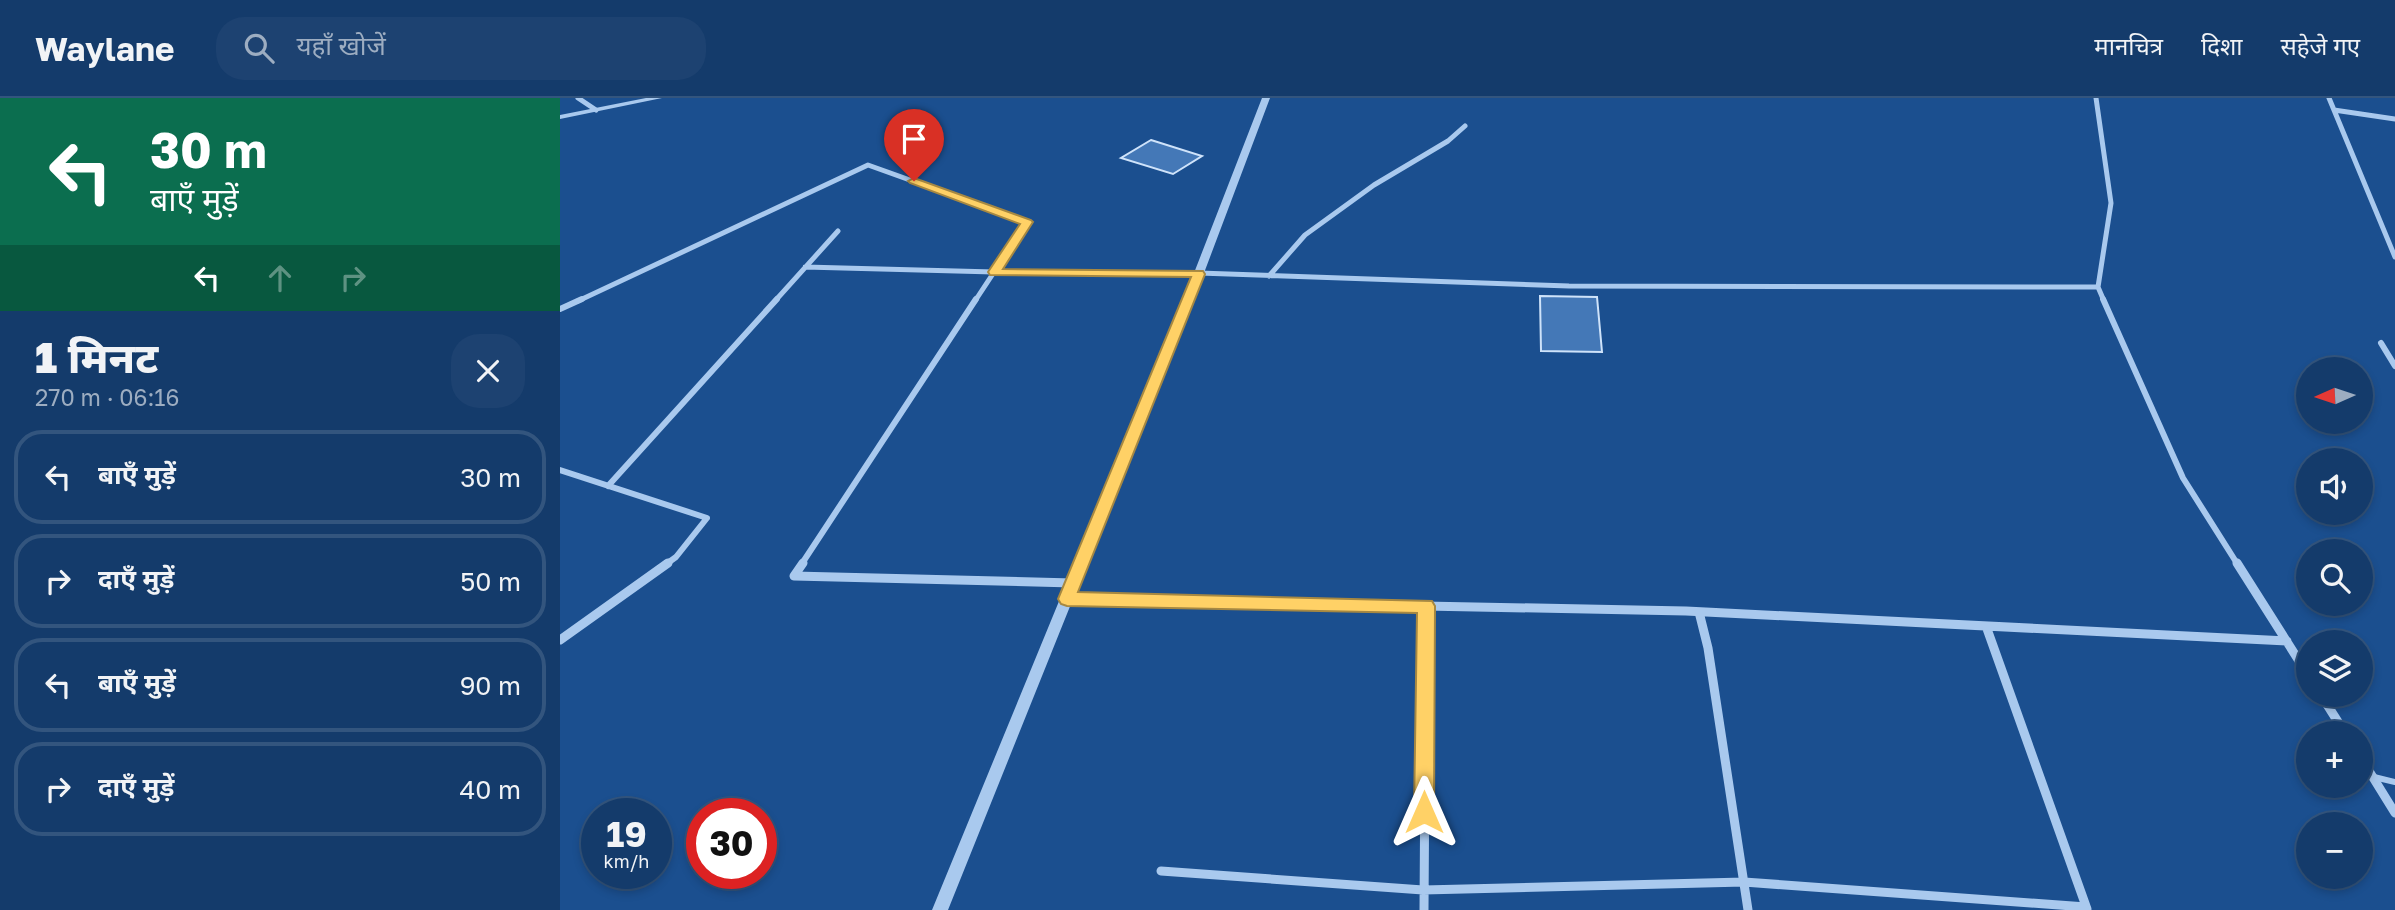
<!DOCTYPE html>
<html lang="hi">
<head>
<meta charset="utf-8">
<style>
  body { margin:0; font-family:"Golos Text","Noto Sans Devanagari",sans-serif; background:#1d4271; color:#f1f3f6; height:100vh; display:flex; flex-direction:column; font-size:26px; white-space:nowrap }
  * { box-sizing:border-box; margin:0 }
  p { font-size:23px; color:#9dadc1 }
  .icon { flex:none; width:38px; height:38px; fill:none; stroke:currentColor; stroke-width:2; stroke-linecap:round; stroke-linejoin:round }
  .map { position:relative; flex:1; overflow:hidden }
  .drawer { display:flex; flex-direction:column; background:#143b6b; width:560px }
  .drawer>* { flex:none }
  .top-card { background:#0b6e4f; color:#fff; overflow:hidden }
  .needle { width:46px; rotate:267deg }
  .buttons { position:absolute; left:1736px; top:259px; display:grid; gap:14px }
  .buttons a { display:grid; place-items:center; width:77px; height:77px; border-radius:50%; background:#143b6b; box-shadow:0 4px 10px #0003,0 0 0 2px #33557e; font-size:35px }
  .speed { position:absolute; left:21px; top:700px; display:flex; gap:14px; font-size:35px; font-weight:700; text-align:center }
  .speed>* { display:grid; place-content:center; width:91px; height:91px; border-radius:50%; background:#143b6b; box-shadow:0 4px 10px #0003,0 0 0 2px #33557e; line-height:1 }
  .speed small { font-size:18px; font-weight:400 }
  .speed .limit { border:10px solid #d22; background:#fff; color:#111 }
  .pin { position:absolute; display:grid; place-items:center; width:60px; height:60px; color:#fff; margin:-72px -30px; border-radius:50% 50% 50% 0; rotate:-45deg; box-shadow:0 0 7px #0007 }
  .pin .icon { rotate:45deg }
  .me { position:absolute; width:77px; margin:-38px; rotate:0deg; stroke-linejoin:round; filter:drop-shadow(0 0 5px #0008) }
  .turn { display:flex; align-items:center; gap:24px; height:147px; padding:0 35px; font-size:32px }
  .turn .icon { width:91px; height:91px; stroke-width:2.5 }
  .turn b { display:block; font-size:49px; line-height:60px }
  .lanes { display:flex; align-items:center; height:66px; padding:0 35px; background:#0003; justify-content:center; gap:35px; direction:ltr }
  .lanes .off { opacity:.35 }
  .round { display:grid; place-items:center; flex:none; width:74px; height:74px; border-radius:28px; background:#1d4271 }
  .summary { display:flex; align-items:center; justify-content:space-between; height:119px; padding:0 35px }
  h1 { font-size:42px; font-weight:800; line-height:52px }
  ul { padding:0; list-style:none }
  li { display:flex; align-items:center; gap:21px; height:94px; margin:0 14px 10px; padding:0 21px; border:4px solid #33557e; border-radius:28px }
  li div { flex:1 }
  li b { display:block; font-size:26px }
  li em { font-style:normal }
  header { display:flex; align-items:center; gap:42px; box-sizing:border-box; height:98px; padding:0 35px; background:#143b6b; border-bottom:2px solid #33557e }
  header strong { font-size:33px }
  nav { display:flex; gap:38px; margin-inline-start:auto; font-size:24px }
  .search { width:490px; height:63px; background:#1d4271; display:flex; align-items:center; gap:18px; box-sizing:border-box; padding:0 24px; border-radius:28px; color:#9dadc1; font-size:26px }
  main { display:flex; flex:1; min-height:0 }
  .map>svg:first-child { display:block }
  .building { fill:#4478b7; stroke:#cfe3fa; stroke-width:2 }
  .lines { fill:none; stroke-linecap:round; stroke-linejoin:round }
  .service { stroke:#a9c9ee; stroke-width:6 }
  .minor-far2 { stroke:#a9c9ee; stroke-width:5 }
  .minor-far1 { stroke:#a9c9ee; stroke-width:6 }
  .minor { stroke:#a9c9ee; stroke-width:9 }
  .tertiary { fill:#a9c9ee; fill-rule:evenodd }
  .route { fill:#ffd166; stroke:#a68842; stroke-width:2 }
</style>
</head>
<body>
<header>
<strong>Waylane</strong>
<div class="search"><svg class="icon" aria-label="search" viewBox="0 0 24 24"><circle cx="10" cy="10" r="6"/><path d="M15 15l6 6"/></svg>यहाँ खोजें</div>
<nav><a>मानचित्र</a><a>दिशा</a><a>सहेजे गए</a></nav>
</header>
<main>
<section class="drawer">
<div class="top-card">
<div class="turn"><svg class="icon" aria-label="left" viewBox="0 0 24 24"><path d="M17 20v-9H6M10 6l-5 5 5 5"/></svg><div><b>30 m</b>बाएँ मुड़ें</div></div>
<div class="lanes"><svg class="icon" aria-label="left" viewBox="0 0 24 24"><path d="M17 20v-9H6M10 6l-5 5 5 5"/></svg><svg class="icon off" aria-label="ahead" viewBox="0 0 24 24"><path d="M12 20V5M6 11l6-6 6 6"/></svg><svg class="icon off" aria-label="right" viewBox="0 0 24 24"><path d="M7 20v-9h11M14 6l5 5-5 5"/></svg></div>
</div>
<div class="summary"><div><h1>1 मिनट</h1><p>270 m · 06:16</p></div><a class="round"><svg class="icon" aria-label="close" viewBox="0 0 24 24"><path d="M6 6l12 12M18 6L6 18"/></svg></a></div>
<ul>
<li><svg class="icon" aria-label="left" viewBox="0 0 24 24"><path d="M17 20v-9H6M10 6l-5 5 5 5"/></svg><div><b>बाएँ मुड़ें</b></div><em>30 m</em></li>
<li><svg class="icon" aria-label="right" viewBox="0 0 24 24"><path d="M7 20v-9h11M14 6l5 5-5 5"/></svg><div><b>दाएँ मुड़ें</b></div><em>50 m</em></li>
<li><svg class="icon" aria-label="left" viewBox="0 0 24 24"><path d="M17 20v-9H6M10 6l-5 5 5 5"/></svg><div><b>बाएँ मुड़ें</b></div><em>90 m</em></li>
<li><svg class="icon" aria-label="right" viewBox="0 0 24 24"><path d="M7 20v-9h11M14 6l5 5-5 5"/></svg><div><b>दाएँ मुड़ें</b></div><em>40 m</em></li>
</ul>
</section>
<div class="map">
<svg width="1835" height="812" viewBox="0 0 1835 812">
  <rect width="100%" height="100%" fill="#1b4f8f"/>
  <!-- building -->
  <path class="building" d="M591 42 642 58 613 76 561 60Z
    M980 198 1037 199 1042 254 981 253Z"/>
  <g class="lines">
    <!-- service -->
    <path class="service" d="M1814 679 1835 684"/>
    <!-- minor-far2 -->
    <path class="minor-far2" d="M18 0 36 12
      M1536 0 1551 105 1538 189 1544 203
      M1769 0 1835 159
      M1774 12 1835 21
      M245 169 434 174 639 175 1009 188 1538 189
      M709 178 745 137 814 87 888 43 905 28
      M18 203 308 67 467 124 415 203
      M215 203 278 133"/>
    <!-- minor-far1 -->
    <path class="minor-far1" d="M1543 201 1623 380 1678 467
      M0 211 22 201
      M1821 245 1835 268
      M0 372 147 420 116 459 105 467
      M48 388 217 201
      M241 467 416 201"/>
    <!-- minor -->
    <path class="minor" d="M243 465 234 478 513 485
      M1677 465 1748 577
      M507 501 1126 513 1727 543
      M1139 514 1148 550 1188 812
      M1426 528 1527 811
      M0 542 108 465
      M1761 597 1785 635
      M1801 660 1835 715
      M601 773 863 792 1184 784 1526 809
      M864 812 866 508"/>
    <!-- tertiary -->
    <path class="tertiary" d="M86 0H102L0 21V17Z
      M702 0H710L644 175 388 812H372L634 175Z"/>
  </g>
  <!-- route -->
  <path class="route" d="M354 80 471 122 473 124 443 171 643 173 645 176 518 494 872 503 875 508 874 714 871 721 864 724 857 721 854 714 857 515 507 508 501 506 498 501 631 179 430 177 428 174 460 126 350 85 348 83Z"/>
</svg>
<div class="buttons">
<a><svg class="needle" viewBox="-14 -14 28 28"><path d="M0-13l5 13h-10z" fill="#e53935"/><path d="M0 13l5-13h-10z" fill="#9dadc1"/></svg></a>
<a><svg class="icon" aria-label="sound" viewBox="0 0 24 24"><path d="M4 9h4l5-4v14l-5-4H4zM17 9q2 3 0 6"/></svg></a>
<a><svg class="icon" aria-label="search" viewBox="0 0 24 24"><circle cx="10" cy="10" r="6"/><path d="M15 15l6 6"/></svg></a>
<a><svg class="icon" aria-label="layers" viewBox="0 0 24 24"><path d="M12 4l9 5-9 5-9-5zM3 14l9 5 9-5"/></svg></a>
<a>+</a>
<a>−</a>
</div>
<div class="speed"><div>19<small>km/h</small></div><div class="limit">30</div></div>
<div class="pin" style="left:354px;top:83px;background:#d93025"><svg class="icon" aria-label="arrive" viewBox="0 0 24 24"><path d="M6 21V4h12l-3 4 3 4H6"/></svg></div>
<svg class="me" style="left:864px;top:714px" viewBox="-20 -20 40 40"><path d="M0-17L14 15 0 8-14 15z" fill="#ffd166" stroke="#fff" stroke-width="4"/></svg>
</div>
</main>
</body>
</html>
